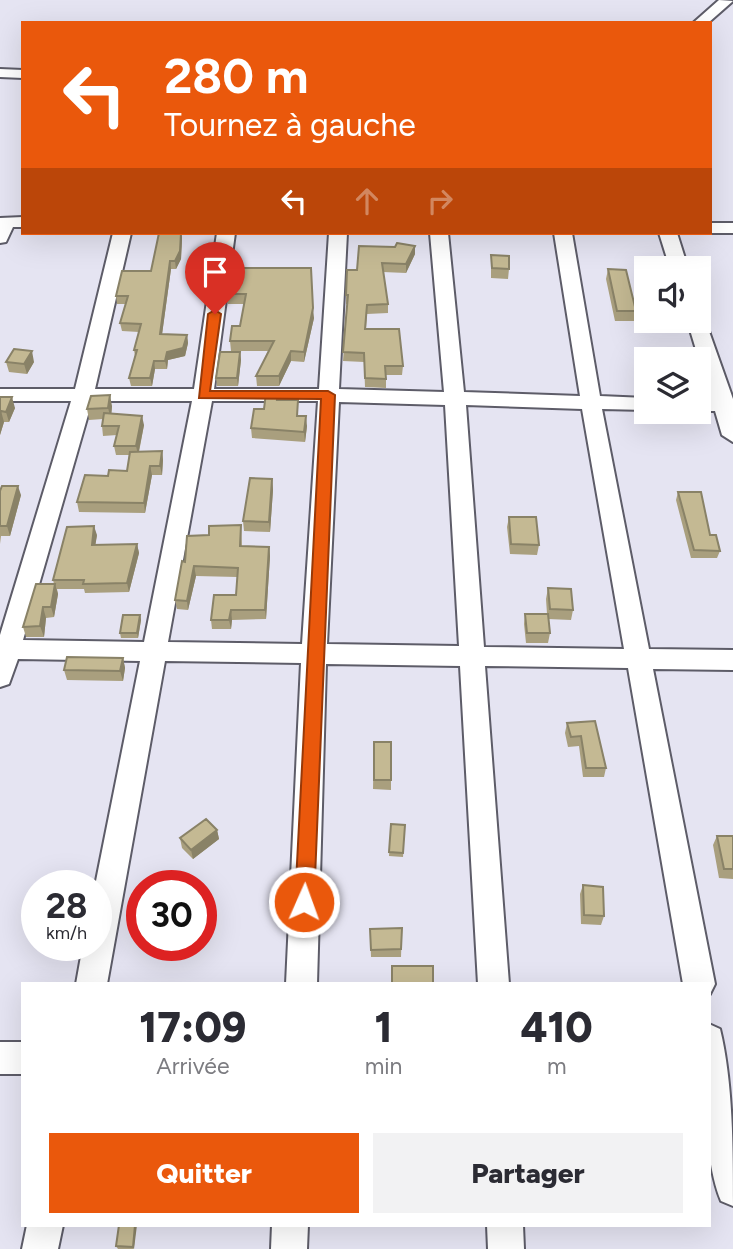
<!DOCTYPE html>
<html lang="fr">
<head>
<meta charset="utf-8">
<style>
  body { margin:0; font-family:Figtree,sans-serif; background:#f2f2f3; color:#2b2b33; height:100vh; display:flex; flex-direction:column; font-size:26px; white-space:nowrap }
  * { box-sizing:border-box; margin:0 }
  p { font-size:23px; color:#7c7c81 }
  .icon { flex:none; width:38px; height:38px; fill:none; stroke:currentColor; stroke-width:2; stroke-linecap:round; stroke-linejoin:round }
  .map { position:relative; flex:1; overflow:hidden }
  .side { position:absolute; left:21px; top:982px; width:690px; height:245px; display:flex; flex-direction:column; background:#fff; border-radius:0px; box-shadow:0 7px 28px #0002 }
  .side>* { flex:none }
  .guide { position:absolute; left:21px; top:21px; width:691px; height:214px; border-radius:0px; box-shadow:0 7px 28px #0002; background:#ea580c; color:#fff; overflow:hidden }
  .buttons { position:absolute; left:634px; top:256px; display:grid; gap:14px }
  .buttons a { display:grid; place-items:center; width:77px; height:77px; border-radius:0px; background:#fff; box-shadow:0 7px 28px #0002; font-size:35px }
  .speed { position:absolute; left:21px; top:870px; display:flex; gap:14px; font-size:35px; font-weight:700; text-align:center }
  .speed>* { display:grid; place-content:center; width:91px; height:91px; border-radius:50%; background:#fff; box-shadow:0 7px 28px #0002; line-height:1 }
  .speed small { font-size:18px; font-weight:400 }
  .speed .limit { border:10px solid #d22; background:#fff; color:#111 }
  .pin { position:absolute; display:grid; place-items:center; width:60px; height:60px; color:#fff; margin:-72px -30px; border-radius:50% 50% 50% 0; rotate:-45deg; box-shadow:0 0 7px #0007 }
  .pin .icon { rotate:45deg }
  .me { position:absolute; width:77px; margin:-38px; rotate:2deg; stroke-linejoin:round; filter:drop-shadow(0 0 5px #0008) }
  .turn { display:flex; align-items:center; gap:24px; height:147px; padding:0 28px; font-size:32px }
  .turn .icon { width:91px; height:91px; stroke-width:2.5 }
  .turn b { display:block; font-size:49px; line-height:60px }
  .lanes { display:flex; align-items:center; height:66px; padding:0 28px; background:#0003; justify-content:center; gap:35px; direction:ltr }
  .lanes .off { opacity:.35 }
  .eta { display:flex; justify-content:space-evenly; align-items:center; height:119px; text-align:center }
  .eta b { font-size:42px; font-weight:800; line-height:49px }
  .cta { display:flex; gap:14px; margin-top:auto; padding:14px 28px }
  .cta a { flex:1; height:80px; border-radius:0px; background:#ea580c; color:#fff; font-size:28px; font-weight:800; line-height:80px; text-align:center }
  .cta a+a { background:#f2f2f3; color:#2b2b33 }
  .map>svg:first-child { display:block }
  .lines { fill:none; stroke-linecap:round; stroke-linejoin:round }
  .minor-casing { stroke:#5d5c68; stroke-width:4 }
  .minor { fill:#fff; fill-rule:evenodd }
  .wall { fill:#a99f7e }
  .shaded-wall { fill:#898267 }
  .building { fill:#c4b993; stroke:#898267; stroke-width:2 }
  .route { fill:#ea580c; stroke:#983908; stroke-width:2 }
</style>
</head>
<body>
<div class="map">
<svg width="733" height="1249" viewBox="0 0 733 1249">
  <rect width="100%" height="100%" fill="#e5e4f2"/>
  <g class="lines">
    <!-- minor casing -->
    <g class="minor-casing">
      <path id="minor" d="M719 0 733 1 708 23H693Z
        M0 69 23 70V78L0 77Z
        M23 217V227H13L6 242 0 243V218Z
        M710 223H733V233H708Z
        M113 233H131L95 389H194L217 233H235L214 389H319L329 233H347L339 389 444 392 430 233H448L464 392 580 396 554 233H572L600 396 646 398V410L602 409 649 649 733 650V670L653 669 715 984 710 994 709 984H683L628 668 485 666 509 984H478L460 666 326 664 317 984H286L301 663 165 661 107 984H76L83 945H96L95 886 140 661 18 659 9 684 0 687V635L71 401H0V389H75ZM92 401H192L144 642 23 640ZM212 401H318L302 644 168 642ZM339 402 445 405 459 646 327 644ZM466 405 582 409 624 649 484 647Z
        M659 233H677L688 268H670Z
        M698 315 705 320 733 399V442L722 435 715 411H697L698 399H711L687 320H698Z
        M709 1024 720 1029C733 1082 733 1150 733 1206L721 1201C701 1153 707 1076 709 1024Z
        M0 1042H23V1074H0Z
        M27 1225H63L58 1249H22Z
        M272 1225H308L307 1249H271Z
        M487 1225H523L524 1249H488Z"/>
    </g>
    <!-- minor -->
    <use href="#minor" class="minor"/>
  </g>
  <!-- wall -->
  <path class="wall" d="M181 233 182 238 181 259 176 269H171L162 334 187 335 188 343 185 356 168 360 167 369H155L152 386H131L129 378 135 356 134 350 139 332 122 331 120 323 126 304H117L116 296 151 271Z
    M415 246V254L406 273 383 272 388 304V313L367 314 366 329 403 366 402 375H386V388L365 387 364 362 343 361 347 304H346V295L357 270 395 247Z
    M491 255 509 269 508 279 491 278Z
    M231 268 314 318 304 362 291 361 279 386H257L256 376 268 351H231L230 341 240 326 244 304H228L227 294Z
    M608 269 636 311 634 321H615L606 279Z
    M240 352 241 360 238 386H217L216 378Z
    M6 362H34L27 374 9 372Z
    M0 397 15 408 9 422H4L0 435Z
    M278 400H298V416L307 426 305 442 252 438 251 428 264 409Z
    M112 406 111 414 144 425 139 452 162 451 163 460 162 475H152L145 513 79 512 77 502 108 476 127 471 129 455H116L114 446 117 435 103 436 102 426 103 419 89 420 87 409Z
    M272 479 273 490 270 532 244 531 243 521Z
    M0 491 21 495 10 536H1L0 544Z
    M678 492 720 551 717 558H691L676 500Z
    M509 517 539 545 537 555 510 554 507 527Z
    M241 525 242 546 269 547 270 556 266 619 232 620 231 629H212L211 620 236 595 237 577 196 576 188 610 177 609 175 600 209 535Z
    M97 535 95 545 137 544 139 553 129 592 85 593 84 589H57L58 594 54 617 46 618 44 637H26L23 627 54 584 53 580Z
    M548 588 573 610 571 620 548 619 550 633 548 643H526L524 624 525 614H547L546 599Z
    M140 615 141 620 138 638H121L120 633Z
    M123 658 125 668 123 681 67 680 64 670Z
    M595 721 606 768 604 777H583L579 746 568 747 565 733 567 723Z
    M374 742H391V790L373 789Z
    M391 824 405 825 403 857 389 856Z
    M217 830 219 839 193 859 182 848 180 838Z
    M717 836H733V879L719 878 713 845Z
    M583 885 604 916 601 925 581 924 580 894Z
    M402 928 401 957H371L370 929Z
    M119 1225 134 1249H118L116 1246Z"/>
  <!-- shaded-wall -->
  <path class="shaded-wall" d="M181 233 182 238 181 259 176 269 175 261Z
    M415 246V254L406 273V264Z
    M170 261 171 269 161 342 160 334Z
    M313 308 314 318 304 362V352Z
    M187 335 188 343 185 356 168 360 167 369 165 361 167 352Z
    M32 351 34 362 27 374 24 364Z
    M291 351V361L279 386V376Z
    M240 352 241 360 238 386 237 378Z
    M154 361 155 369 152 386 150 378Z
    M110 395 112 406 111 419 108 408Z
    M12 397 15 408 9 422 6 412Z
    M1 411 4 422 0 435V414Z
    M142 416 144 425 138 455 136 446Z
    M306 416 307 426 305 442 304 432Z
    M162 451 163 460 162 475 160 466Z
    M150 466 152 475 145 513 144 503Z
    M272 479 273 490 270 532 269 522Z
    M18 486 21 495 10 536 7 526Z
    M94 526 97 535 94 554 92 545Z
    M137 544 139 553 129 592 127 583Z
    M269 547 270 556 266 619 265 610Z
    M194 566 196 576 188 610 187 601Z
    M55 584 58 594 54 617 51 607Z
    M43 607 46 618 44 637 40 626Z
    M231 610 232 620 231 629 229 620Z
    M140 615 141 620 138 638 137 633Z
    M123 658 125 668 123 681 120 671Z
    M217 830 219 839 193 859 191 850Z
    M135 1225H137L134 1249 133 1247Z"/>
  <!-- building -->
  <path class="building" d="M159 233H181L180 251 175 261H170L160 334 187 335 183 348 167 352 165 361H154L150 378H129L137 350H134L141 324 120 323 128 296H116L122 271H151Z
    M397 243 415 246 406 264 382 263 388 304 367 305 365 329H399L403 366H385L386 379 365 378 364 353 343 352 348 295H346L347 270H357L359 246 395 247Z
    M491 255 509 256V269L492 268Z
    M231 268H311L313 308 304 352 291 351 279 376H256L274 341H230L232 326H240L246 294H227Z
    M608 269 626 270 636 311H617Z
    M14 349 32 351 24 364 6 362Z
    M220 352H240L237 378H216Z
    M266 393H278L277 400H298L297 416H306L304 432 251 428 254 409H264Z
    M110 395 108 408 87 409 91 396Z
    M0 397H12L6 412 1 411 0 414Z
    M104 413 142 416 136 446H114L119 426H102Z
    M162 451 160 466H150L144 503 77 502 85 475 108 476 109 470 127 471 130 452Z
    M250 478 272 479 269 522 243 521Z
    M2 486H18L7 526H0V491Z
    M678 492H701L710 535H716L720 551 694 550Z
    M509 517H536L539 545 511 544Z
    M241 525 240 546 269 547 265 610H231L229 620H211L214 595H236L238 568 194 566 187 601 175 600 182 561 185 562 187 536 209 535V526Z
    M94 526 92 545 137 544 127 583 83 584 84 580H53L67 527Z
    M36 584H55L51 607H43L40 626 23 627Z
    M548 588 571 589 573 610 550 609Z
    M525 614H548L550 633H527Z
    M123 615H140L137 633H120Z
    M67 657 123 658 120 671 64 670Z
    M595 721 606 768H586L581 736 571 737 567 723Z
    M374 742H391V780H374Z
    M206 819 217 830 191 850 180 838Z
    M391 824 405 825 403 853 389 852Z
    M717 836H733V869H724Z
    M583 885 603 887 604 916 584 915Z
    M402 928 401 949 371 950 370 929Z
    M392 966H433V984H392Z
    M119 1225H135L133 1247 116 1246Z"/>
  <!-- route -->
  <path class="route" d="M215 310 221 314 210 391H328L335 395 314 902 311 908 304 910 297 908 295 902 321 399 199 398 208 314Z"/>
</svg>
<div class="buttons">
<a><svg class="icon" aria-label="sound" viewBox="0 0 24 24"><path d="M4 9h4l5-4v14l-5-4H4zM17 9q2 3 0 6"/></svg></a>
<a><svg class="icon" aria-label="layers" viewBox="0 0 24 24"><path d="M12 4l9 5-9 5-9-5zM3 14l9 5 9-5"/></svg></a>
</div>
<div class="speed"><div>28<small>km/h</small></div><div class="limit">30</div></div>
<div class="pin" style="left:215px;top:314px;background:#d93025"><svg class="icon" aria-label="arrive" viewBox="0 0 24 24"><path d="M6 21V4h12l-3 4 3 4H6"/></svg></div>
<svg class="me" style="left:304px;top:902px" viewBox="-20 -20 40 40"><circle r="17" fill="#ea580c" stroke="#fff" stroke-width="3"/><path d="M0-11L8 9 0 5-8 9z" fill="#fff"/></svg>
<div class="guide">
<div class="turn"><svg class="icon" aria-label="left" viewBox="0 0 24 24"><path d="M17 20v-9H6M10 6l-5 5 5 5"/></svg><div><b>280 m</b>Tournez à gauche</div></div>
<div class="lanes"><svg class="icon" aria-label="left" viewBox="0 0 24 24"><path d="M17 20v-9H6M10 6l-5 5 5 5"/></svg><svg class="icon off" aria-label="ahead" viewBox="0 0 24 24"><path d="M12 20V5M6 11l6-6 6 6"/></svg><svg class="icon off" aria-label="right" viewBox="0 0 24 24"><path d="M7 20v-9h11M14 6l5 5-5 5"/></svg></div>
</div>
<section class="side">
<div class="eta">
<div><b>17:09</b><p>Arrivée</p></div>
<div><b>1</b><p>min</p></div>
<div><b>410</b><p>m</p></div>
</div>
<div class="cta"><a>Quitter</a><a>Partager</a></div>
</section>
</div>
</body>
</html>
